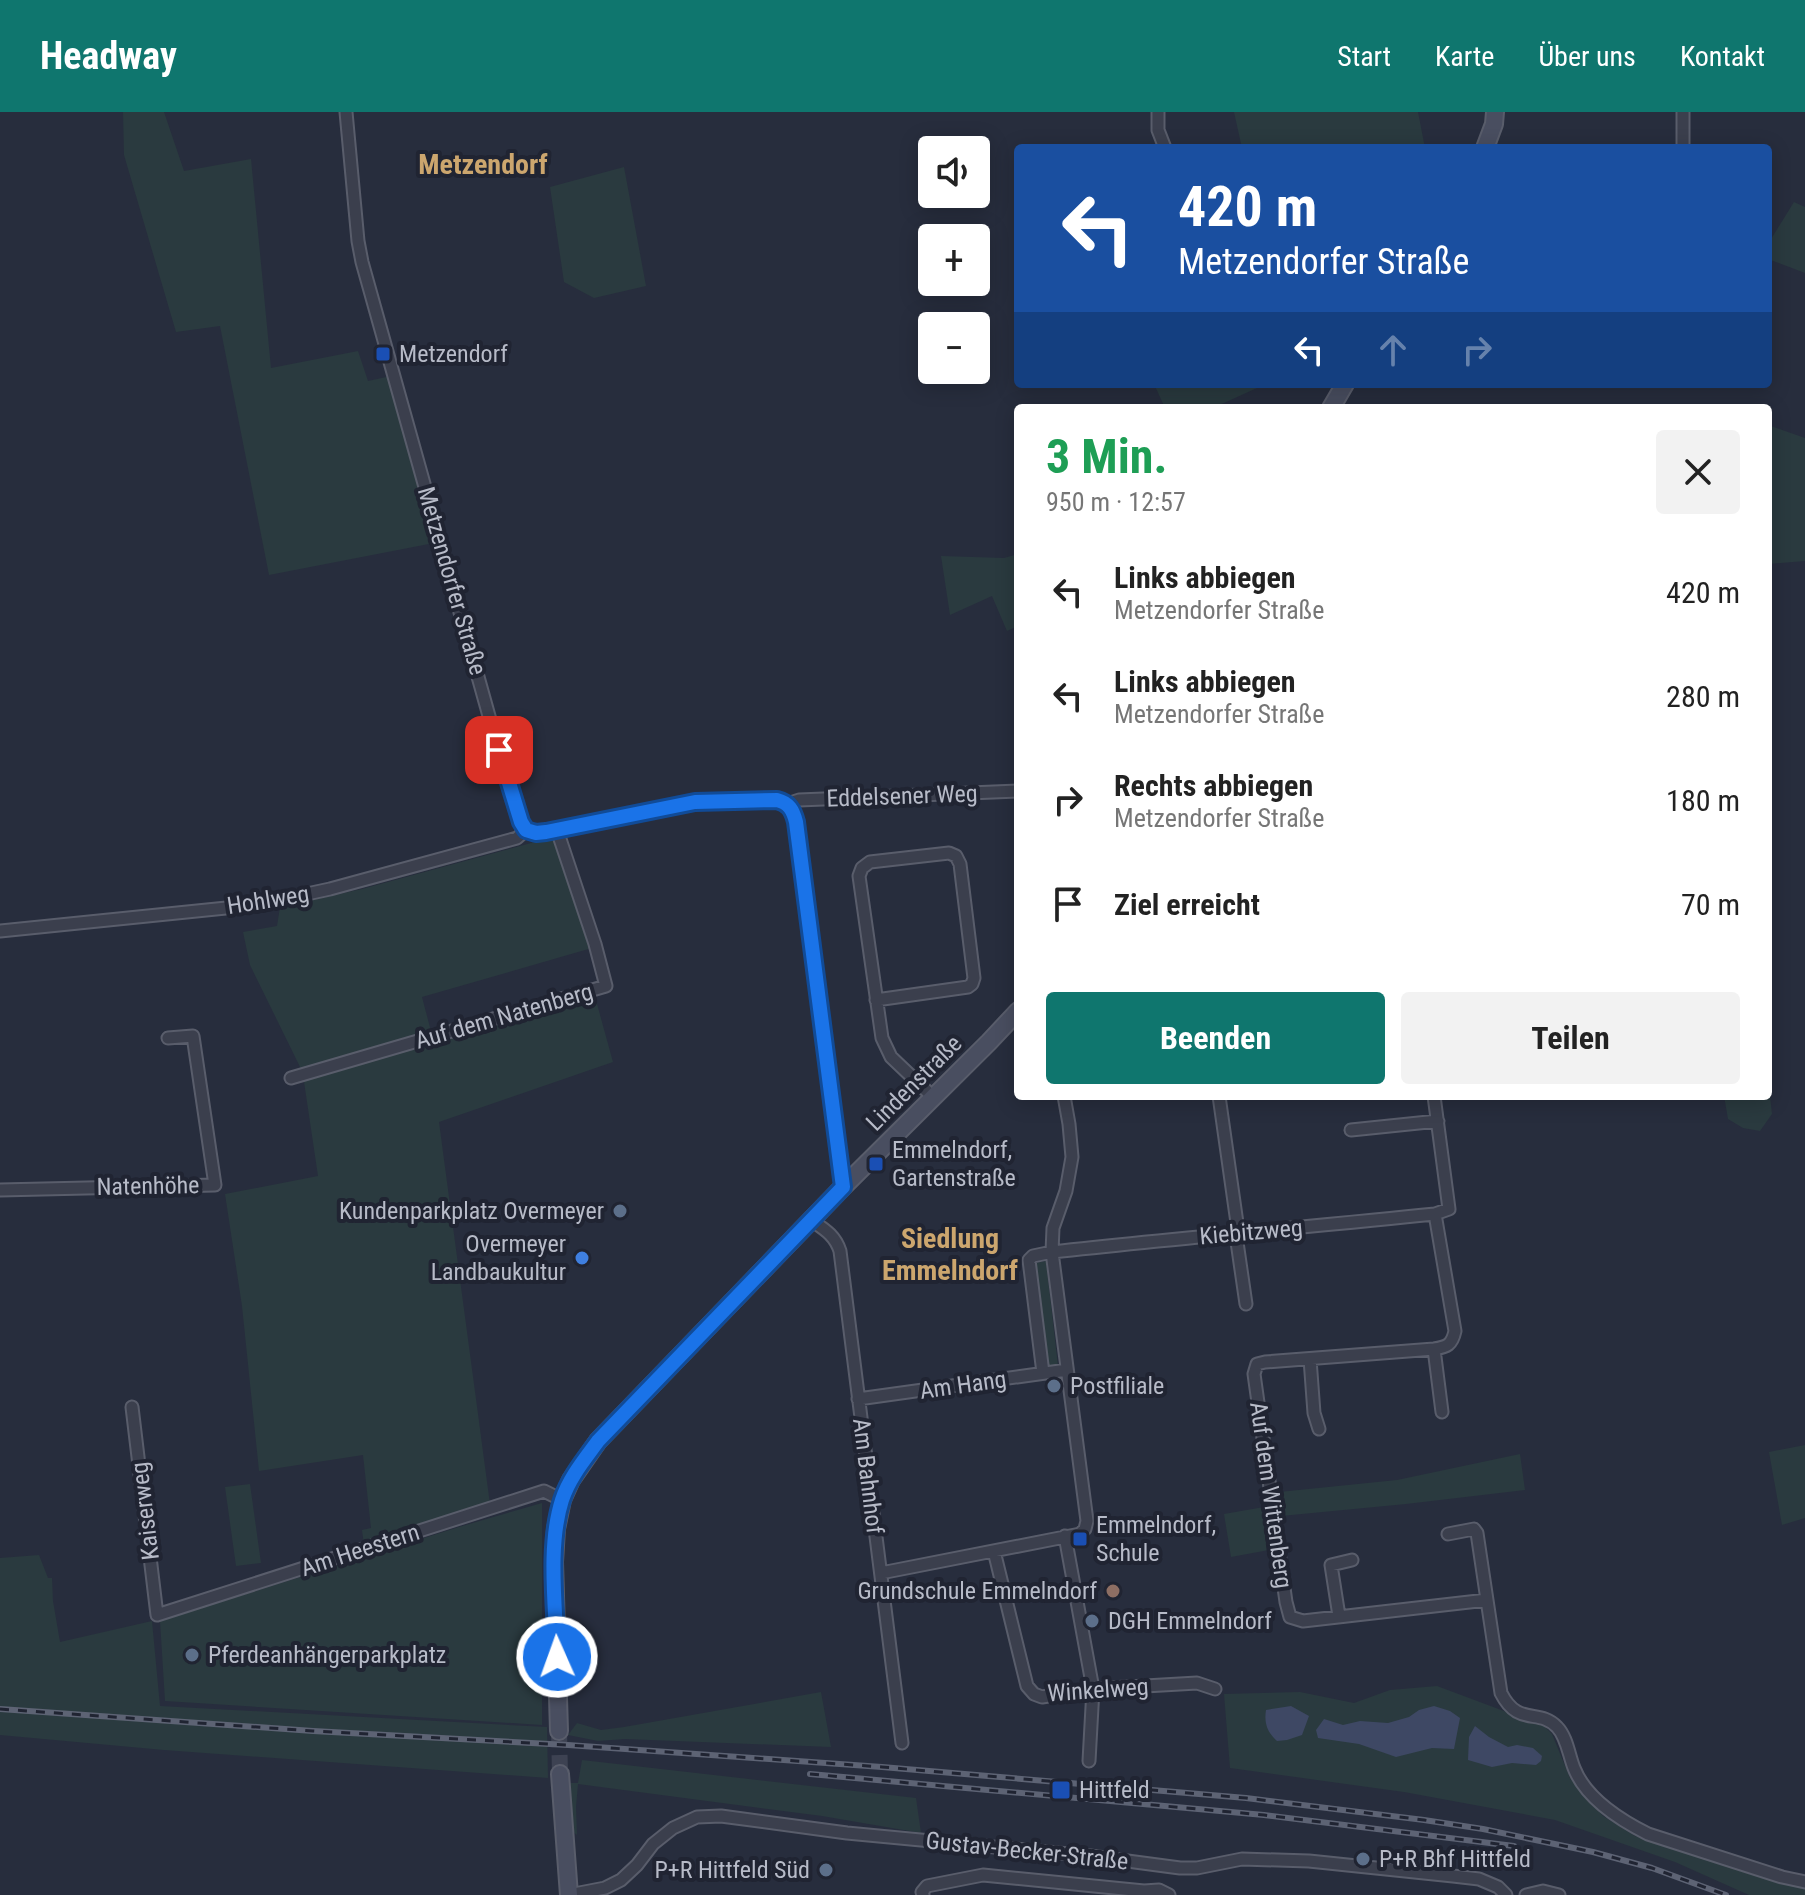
<!DOCTYPE html>
<html lang="de">
<head>
<meta charset="utf-8">
<style>
  body { margin:0; font-family:"Roboto Condensed",sans-serif; background:#f2f2f2; color:#222; height:100vh; display:flex; flex-direction:column; font-size:30px; white-space:nowrap }
  * { box-sizing:border-box; margin:0 }
  p { font-size:26px; color:#767676 }
  .icon { flex:none; width:44px; height:44px; fill:none; stroke:currentColor; stroke-width:2; stroke-linecap:round; stroke-linejoin:round }
  .map { position:relative; flex:1; overflow:hidden }
  .details { position:absolute; left:1014px; top:292px; width:758px; height:696px; display:flex; flex-direction:column; background:#fff; border-radius:8px; box-shadow:0 4px 20px #0003 }
  .details>* { flex:none }
  .guide { position:absolute; left:1014px; top:32px; width:758px; height:244px; border-radius:8px; box-shadow:0 4px 20px #0003; background:#1a4fa0; color:#fff; overflow:hidden }
  .tools { position:absolute; left:918px; top:24px; display:grid; gap:16px }
  .tools a { display:grid; place-items:center; width:72px; height:72px; border-radius:8px; background:#fff; box-shadow:0 4px 20px #0003; font-size:40px }
  .pin { position:absolute; display:grid; place-items:center; width:68px; height:68px; color:#fff; margin:-34px; border-radius:16px; box-shadow:0 4px 12px #0006 }
  .me { position:absolute; width:88px; margin:-44px; rotate:358deg; stroke-linejoin:round; filter:drop-shadow(0 0 6px #0008) }
  .turn { display:flex; align-items:center; gap:28px; height:168px; padding:0 32px; font-size:36px }
  .turn .icon { width:104px; height:104px; stroke-width:2.5 }
  .turn b { display:block; font-size:56px; line-height:68px }
  .lanes { display:flex; align-items:center; height:76px; padding:0 32px; background:#0003; justify-content:center; gap:40px; direction:ltr }
  .lanes .off { opacity:.35 }
  .round { display:grid; place-items:center; flex:none; width:84px; height:84px; border-radius:8px; background:#f2f2f2 }
  .overview { display:flex; align-items:center; justify-content:space-between; height:136px; padding:0 32px }
  h1 { font-size:48px; font-weight:700; line-height:60px; color:#1e9e55 }
  .action { display:flex; gap:16px; margin-top:auto; padding:16px 32px }
  .action a { flex:1; height:92px; border-radius:8px; background:#0f766e; color:#fff; font-size:32px; font-weight:700; line-height:92px; text-align:center }
  .action a+a { background:#f2f2f2; color:#222 }
  ul { padding:0; list-style:none }
  li { display:flex; align-items:center; gap:24px; height:104px; padding:0 32px }
  li div { flex:1 }
  li b { display:block; font-size:30px }
  li em { font-style:normal }
  header { display:flex; align-items:center; gap:48px; box-sizing:border-box; height:112px; padding:0 40px; background:#0f766e; color:#fff }
  header strong { font-size:38px }
  nav { display:flex; gap:44px; margin-inline-start:auto; font-size:28px }
  .map>svg:first-child { display:block }
  .green { fill:#2a3a3f }
  .water { fill:#3e4864 }
  .lines { fill:none; stroke-linecap:round; stroke-linejoin:round }
  .secondary-tunnel { stroke:#3d4252; stroke-width:16; stroke-dasharray:16 8; stroke-linecap:butt }
  .street-casing { stroke:#595d6b; stroke-width:15 }
  .secondary-casing { stroke:#595d6b; stroke-width:20 }
  .street { stroke:#3b3f4d; stroke-width:11 }
  .secondary { stroke:#494e60; stroke-width:16 }
  .rail-casing { stroke:#5d6374; stroke-width:6 }
  .rail { stroke:#202432; stroke-width:3; stroke-dasharray:9; stroke-linecap:butt }
  .route-casing { stroke:#114b97; stroke-width:20 }
  .route { stroke:#1a73e8; stroke-width:14 }
  .transit-dot { fill:#1a4fb4; stroke:#202432; stroke-width:3 }
  .service-dot { fill:#5c6f8a; stroke:#202432; stroke-width:3 }
  .shop-dot { fill:#3f7fe0; stroke:#202432; stroke-width:3 }
  .education-dot { fill:#8d6e63; stroke:#202432; stroke-width:3 }
  .labels { text-anchor:middle; dominant-baseline:central; stroke-width:8; stroke-linejoin:round; paint-order:stroke }
  .poi-label { font-size:24px; fill:#b7bbc8; stroke:#202432; text-anchor:start }
  .street-label { font-size:24px; fill:#b7bbc8; stroke:#202432 }
  .quarter-label { font-size:28px; font-weight:bold; fill:#cca66e; stroke:#202432 }
</style>
</head>
<body>
<header>
<strong>Headway</strong>
<nav><a>Start</a><a>Karte</a><a>Über uns</a><a>Kontakt</a></nav>
</header>
<div class="map">
<svg width="1805" height="1783" viewBox="0 0 1805 1783">
  <rect width="100%" height="100%" fill="#272d3d"/>
  <!-- green -->
  <path class="green" d="M123 0H164L184 59 251 47 271 256 358 239 368 269 391 264 434 431 269 463 220 214 176 220 124 43Z
    M1234 0H1418L1425 36H1242Z
    M624 55 646 174 594 186 564 170 550 75Z
    M1794 90 1805 95V161L1768 147V132Z
    M1154 272H1256L1257 276 1213 296H1165Z
    M1768 313 1805 326V449L1768 452Z
    M1018 442V514L1007 519 992 484 950 503 941 444 1004 446Z
    M546 727H553L560 734 592 836 422 885 432 923 302 959 250 853 243 820 277 814 280 795 362 777Z
    M594 881 613 950 439 1010 490 1392 364 1433 362 1418 371 1416 363 1343 259 1359 242 1194 225 1082 318 1064 303 963 428 933Z
    M1768 964 1772 1002 1760 1019 1743 1016 1728 1007 1724 984H1768Z
    M1046 1149 1058 1254 1048 1255 1035 1151Z
    M1805 1333V1406L1782 1413 1769 1340Z
    M1520 1342 1525 1378 1406 1392 1281 1404 1279 1380 1397 1368Z
    M250 1372 261 1451 236 1454 225 1375Z
    M542 1391V1613L165 1589 160 1509 459 1415Z
    M1264 1395 1269 1438 1231 1445 1224 1402Z
    M39 1443 48 1466H52L53 1489 60 1530 152 1509 160 1594 547 1615 548 1666 164 1638 0 1623V1446Z
    M1437 1574 1544 1614 1552 1622 1570 1666 1603 1704 1635 1724 1679 1739 1805 1775V1783H1749L1675 1750 1555 1708 1404 1680 1230 1656 1224 1582 1300 1580 1354 1591 1390 1578Z
    M821 1580 831 1635 625 1627 598 1629 568 1623 577 1611 601 1618 624 1615Z
    M582 1648 916 1686 921 1721 822 1704 578 1672 576 1695 577 1723 572 1719 570 1671H578Z"/>
  <!-- water -->
  <path class="water" d="M1291 1594 1309 1604 1302 1623 1287 1628 1277 1629C1267 1620 1264 1611 1266 1598Z
    M1434 1594 1450 1599 1460 1606 1454 1637 1432 1636 1396 1645 1359 1632 1318 1626 1316 1618 1324 1607 1343 1613 1360 1609 1388 1611 1409 1605 1419 1598Z
    M1475 1614 1489 1625 1508 1635 1517 1633 1533 1636 1542 1644 1541 1649 1536 1653 1512 1651 1492 1655 1468 1648 1469 1625Z"/>
  <g class="lines">
    <!-- secondary-tunnel -->
    <path class="secondary-tunnel" d="M559 1619 560 1662"/>
    <!-- street casing -->
    <g class="street-casing">
      <path id="street" d="M346 0 358 129 362 150 515 697C523 715 525 721 546 720L675 693 728 688H777C789 691 793 698 796 710L843 1075
        M1158 0V18L1165 36
        M1683 0V36
        M787 692 799 688 1018 679
        M0 819 256 793 330 777 517 726 526 718
        M876 888 968 875 972 872 974 866 960 752 956 744 949 741 870 750 862 756 859 764 882 926 891 945 933 985
        M291 966 606 874 595 832 557 718
        M1219 984 1237 1111V1130L1246 1192
        M1351 1018 1438 1009
        M0 1078 215 1073 193 924 168 926
        M1435 1102 1455 1219C1452 1233 1447 1235 1434 1237L1265 1250 1257 1252 1254 1262 1286 1490 1290 1505 1303 1509 1487 1488 1501 1581C1518 1615 1539 1596 1557 1615 1567 1625 1569 1644 1574 1656 1586 1687 1620 1708 1648 1722L1782 1765 1805 1770
        M811 1108C824 1117 835 1123 840 1139L902 1631
        M1434 1237 1442 1300
        M1310 1247 1314 1301 1319 1317
        M1043 1261 1029 1148 1033 1144 1052 1140C1179 1126 1307 1115 1435 1102L1449 1097 1434 984
        M858 1287 1067 1258
        M132 1295 157 1503 544 1379 562 1388
        M1448 1422 1474 1417 1477 1421 1487 1488
        M1065 1424 1093 1577 1089 1649
        M994 1439 1027 1574 1034 1582 1042 1585 1093 1577 1197 1571 1215 1577
        M881 1461 1080 1422 1085 1417 1087 1409 1052 1140 1053 1116 1066 1079 1072 1045 1069 1012 1064 984
        M1339 1504 1331 1453 1352 1448
        M569 1783 605 1776 621 1768 637 1753 653 1732 673 1716 697 1705 721 1704 847 1721 1090 1744 1180 1756H1197L1242 1747 1309 1749 1453 1764 1479 1767 1498 1775 1506 1783
        M923 1783 922 1780 927 1774 983 1763 1144 1779 1159 1778 1169 1783
        M1526 1783 1543 1779 1559 1783"/>
    </g>
    <!-- secondary casing -->
    <g class="secondary-casing">
      <path id="secondary" d="M1485 36 1494 12 1495 0
        M1331 296 1345 272
        M559 1619 554 1450 556 1417 562 1388 571 1368 598 1329 843 1075 989 930 1018 899
        M560 1662 569 1783"/>
    </g>
    <!-- street -->
    <use href="#street" class="street"/>
    <!-- secondary -->
    <use href="#secondary" class="secondary"/>
    <!-- rail casing -->
    <g class="rail-casing">
      <path id="rail" d="M0 1597 313 1619 568 1633 882 1655 1246 1686 1424 1708 1483 1717 1593 1740 1652 1756 1726 1783
        M810 1662 1264 1703 1514 1734"/>
    </g>
    <!-- rail -->
    <use href="#rail" class="rail"/>
  </g>
  <g class="lines">
    <!-- route casing -->
    <g class="route-casing">
      <path id="route" d="M499 638 521 710 526 718 536 721 546 720 695 690 777 688C789 691 793 698 796 710L843 1075 598 1329C585 1347 569 1366 562 1388 547 1435 556 1496 557 1545"/>
    </g>
    <!-- route -->
    <use href="#route" class="route"/>
  </g>
  <!-- markers -->
  <g class="transit-dot">
    <rect x="375" y="234" width="16" height="16" rx="4"/>
    <rect x="868" y="1044" width="16" height="16" rx="4"/>
    <rect x="1072" y="1419" width="16" height="16" rx="4"/>
    <rect x="1051" y="1668" width="20" height="20" rx="4"/>
  </g>
  <g class="service-dot">
    <circle cx="620" cy="1099" r="8"/>
    <circle cx="1054" cy="1274" r="8"/>
    <circle cx="1092" cy="1509" r="8"/>
    <circle cx="192" cy="1543" r="8"/>
    <circle cx="1363" cy="1747" r="8"/>
    <circle cx="826" cy="1758" r="8"/>
  </g>
  <circle class="shop-dot" cx="582" cy="1146" r="8"/>
  <circle class="education-dot" cx="1113" cy="1479" r="8"/>
  <g class="labels">
    <!-- poi labels -->
    <g class="poi-label">
      <text x="399" y="242">Metzendorf</text>
      <text x="892" y="1038">Emmelndorf,<tspan x="892" dy="28">Gartenstraße</tspan></text>
      <text x="604" y="1099" text-anchor="end">Kundenparkplatz Overmeyer</text>
      <text x="566" y="1132" text-anchor="end">Overmeyer<tspan x="566" dy="28">Landbaukultur</tspan></text>
      <text x="1070" y="1274">Postfiliale</text>
      <text x="1096" y="1413">Emmelndorf,<tspan x="1096" dy="28">Schule</tspan></text>
      <text x="1097" y="1479" text-anchor="end">Grundschule Emmelndorf</text>
      <text x="1108" y="1509">DGH Emmelndorf</text>
      <text x="208" y="1543">Pferdeanhängerparkplatz</text>
      <text x="1079" y="1678">Hittfeld</text>
      <text x="1379" y="1747">P+R Bhf Hittfeld</text>
      <text x="810" y="1758" text-anchor="end">P+R Hittfeld Süd</text>
    </g>
    <!-- street labels -->
    <g class="street-label">
      <text transform="translate(452 469) rotate(74)">Metzendorfer Straße</text>
      <text transform="translate(902 684) rotate(-2)">Eddelsener Weg</text>
      <text transform="translate(268 788) rotate(-9)">Hohlweg</text>
      <text transform="translate(504 904) rotate(-16)">Auf dem Natenberg</text>
      <text transform="translate(914 971) rotate(-45)">Lindenstraße</text>
      <text transform="translate(148 1074) rotate(-1)">Natenhöhe</text>
      <text transform="translate(1251 1120) rotate(-5)">Kiebitzweg</text>
      <text transform="translate(963 1273) rotate(-8)">Am Hang</text>
      <text transform="translate(868 1364) rotate(83)">Am Bahnhof</text>
      <text transform="translate(1271 1383) rotate(82)">Auf dem Wittenberg</text>
      <text transform="translate(145 1399) rotate(-97)">Kaiserweg</text>
      <text transform="translate(360 1438) rotate(-18)">Am Heestern</text>
      <text transform="translate(1098 1578) rotate(-4)">Winkelweg</text>
      <text transform="translate(1027 1739) rotate(6)">Gustav-Becker-Straße</text>
    </g>
    <!-- quarter labels -->
    <g class="quarter-label">
      <text x="483" y="52">Metzendorf</text>
      <text x="950" y="1126">Siedlung<tspan x="950" dy="32">Emmelndorf</tspan></text>
    </g>
  </g>
</svg>
<div class="tools">
<a><svg class="icon" aria-label="sound" viewBox="0 0 24 24"><path d="M4 9h4l5-4v14l-5-4H4zM17 9q2 3 0 6"/></svg></a>
<a>+</a>
<a>−</a>
</div>
<div class="pin" style="left:499px;top:638px;background:#d93025"><svg class="icon" aria-label="arrive" viewBox="0 0 24 24"><path d="M6 21V4h12l-3 4 3 4H6"/></svg></div>
<svg class="me" style="left:557px;top:1545px" viewBox="-20 -20 40 40"><circle r="17" fill="#1a73e8" stroke="#fff" stroke-width="3"/><path d="M0-11L8 9 0 5-8 9z" fill="#fff"/></svg>
<div class="guide">
<div class="turn"><svg class="icon" aria-label="left" viewBox="0 0 24 24"><path d="M17 20v-9H6M10 6l-5 5 5 5"/></svg><div><b>420 m</b>Metzendorfer Straße</div></div>
<div class="lanes"><svg class="icon" aria-label="left" viewBox="0 0 24 24"><path d="M17 20v-9H6M10 6l-5 5 5 5"/></svg><svg class="icon off" aria-label="ahead" viewBox="0 0 24 24"><path d="M12 20V5M6 11l6-6 6 6"/></svg><svg class="icon off" aria-label="right" viewBox="0 0 24 24"><path d="M7 20v-9h11M14 6l5 5-5 5"/></svg></div>
</div>
<section class="details">
<div class="overview"><div><h1>3 Min.</h1><p>950 m · 12:57</p></div><a class="round"><svg class="icon" aria-label="close" viewBox="0 0 24 24"><path d="M6 6l12 12M18 6L6 18"/></svg></a></div>
<ul>
<li><svg class="icon" aria-label="left" viewBox="0 0 24 24"><path d="M17 20v-9H6M10 6l-5 5 5 5"/></svg><div><b>Links abbiegen</b><p>Metzendorfer Straße</p></div><em>420 m</em></li>
<li><svg class="icon" aria-label="left" viewBox="0 0 24 24"><path d="M17 20v-9H6M10 6l-5 5 5 5"/></svg><div><b>Links abbiegen</b><p>Metzendorfer Straße</p></div><em>280 m</em></li>
<li><svg class="icon" aria-label="right" viewBox="0 0 24 24"><path d="M7 20v-9h11M14 6l5 5-5 5"/></svg><div><b>Rechts abbiegen</b><p>Metzendorfer Straße</p></div><em>180 m</em></li>
<li><svg class="icon" aria-label="arrive" viewBox="0 0 24 24"><path d="M6 21V4h12l-3 4 3 4H6"/></svg><div><b>Ziel erreicht</b></div><em>70 m</em></li>
</ul>
<div class="action"><a>Beenden</a><a>Teilen</a></div>
</section>
</div>
</body>
</html>
